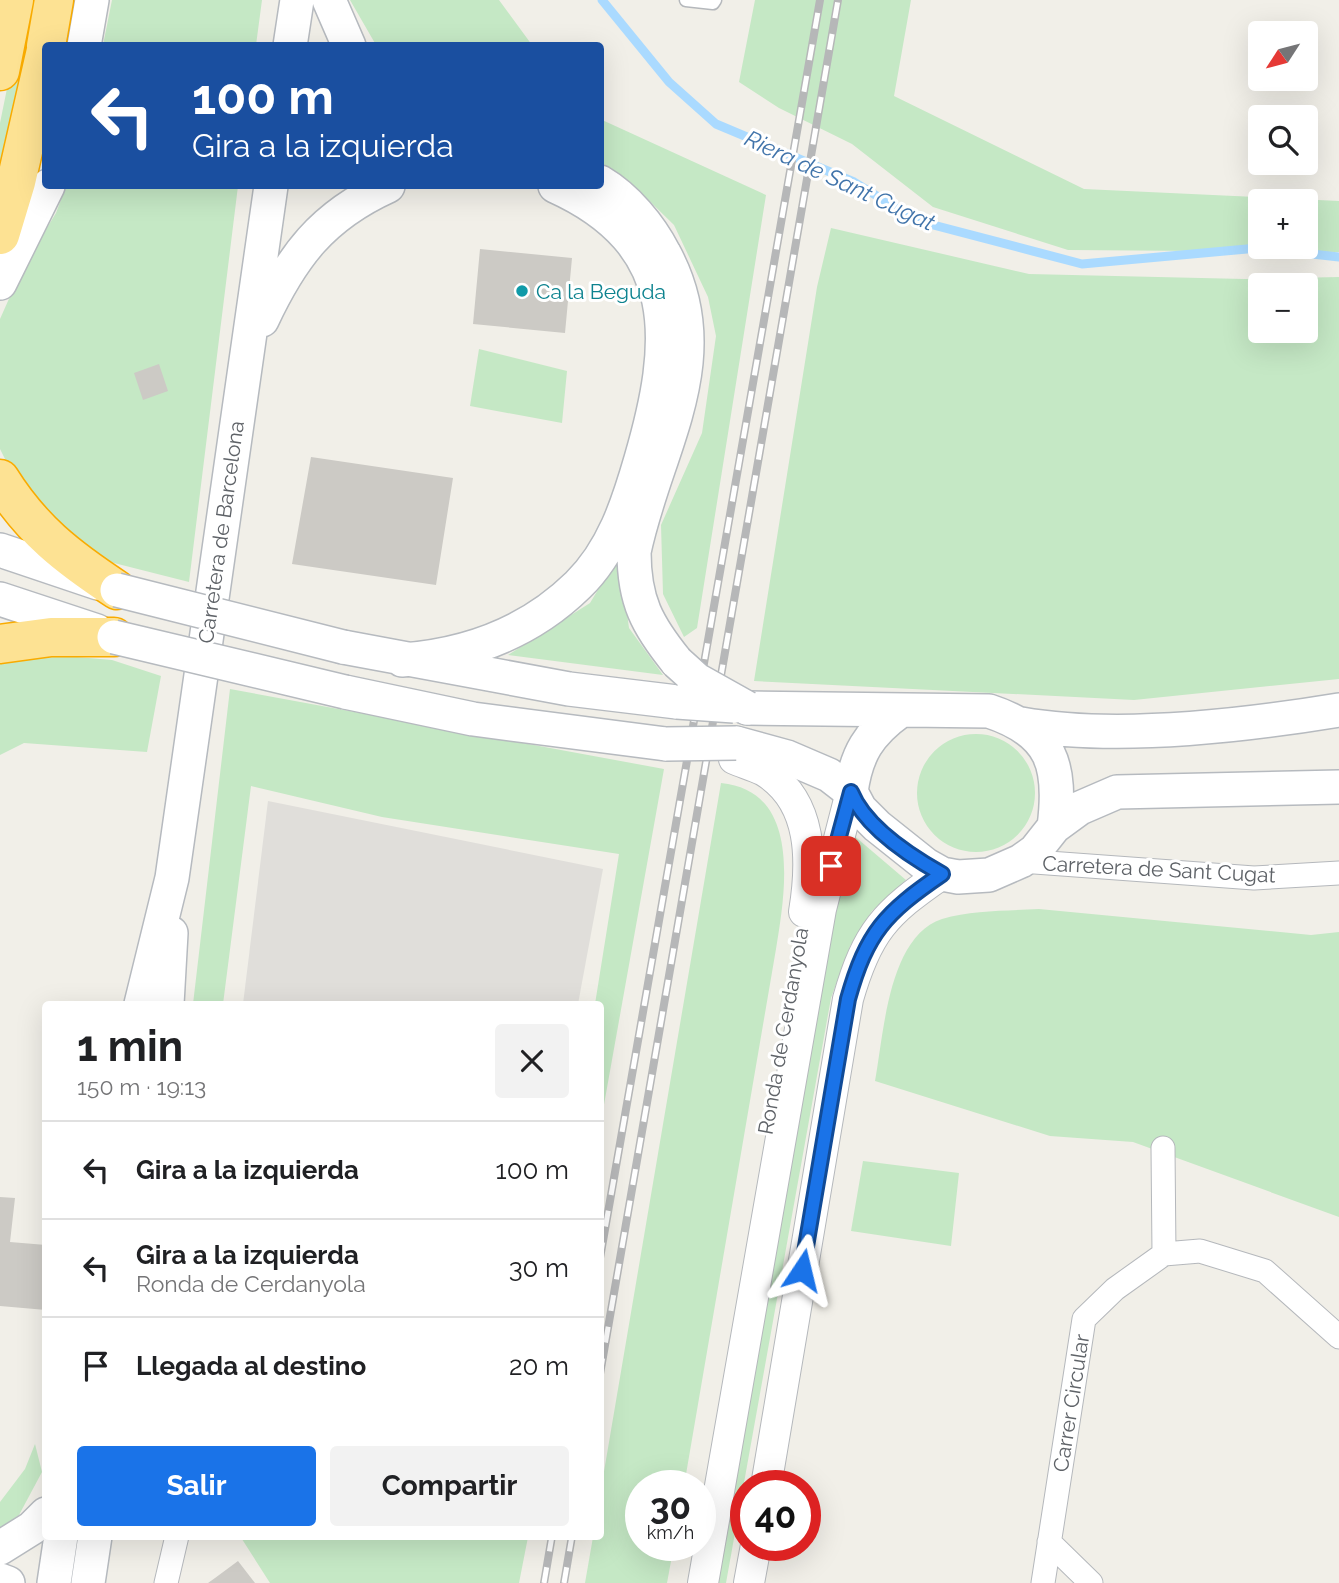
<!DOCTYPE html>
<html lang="es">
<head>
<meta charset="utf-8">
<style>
  body { margin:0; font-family:Raleway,sans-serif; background:#f2f2f2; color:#202124; height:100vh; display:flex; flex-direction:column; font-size:26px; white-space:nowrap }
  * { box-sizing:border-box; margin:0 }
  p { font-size:23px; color:#757577 }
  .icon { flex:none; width:38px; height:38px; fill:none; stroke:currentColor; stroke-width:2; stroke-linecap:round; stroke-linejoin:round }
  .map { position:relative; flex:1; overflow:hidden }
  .details { position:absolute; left:42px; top:1001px; width:562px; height:539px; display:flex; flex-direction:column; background:#fff; border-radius:7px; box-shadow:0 7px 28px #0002 }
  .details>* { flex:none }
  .top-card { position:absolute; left:42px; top:42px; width:562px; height:147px; border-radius:7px; box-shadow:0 7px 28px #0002; background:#1a4fa0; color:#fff; overflow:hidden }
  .needle { width:46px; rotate:234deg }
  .fabs { position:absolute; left:1248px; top:21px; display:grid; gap:14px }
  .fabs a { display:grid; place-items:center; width:70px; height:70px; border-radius:7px; background:#fff; box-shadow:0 7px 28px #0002; font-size:35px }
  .speed { position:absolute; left:625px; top:1470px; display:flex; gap:14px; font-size:35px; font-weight:700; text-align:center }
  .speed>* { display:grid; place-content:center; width:91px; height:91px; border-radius:50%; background:#fff; box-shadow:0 7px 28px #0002; line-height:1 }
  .speed small { font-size:18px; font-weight:400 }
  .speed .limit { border:10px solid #d22; background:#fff; color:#111 }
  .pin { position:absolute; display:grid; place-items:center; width:60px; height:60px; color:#fff; margin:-30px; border-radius:14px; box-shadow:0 4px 10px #0006 }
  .me { position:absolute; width:77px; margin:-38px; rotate:10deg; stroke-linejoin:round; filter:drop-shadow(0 0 5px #0008) }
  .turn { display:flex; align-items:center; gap:24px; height:147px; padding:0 35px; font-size:32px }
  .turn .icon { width:91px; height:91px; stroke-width:2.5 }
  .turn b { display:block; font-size:49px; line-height:60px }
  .round { display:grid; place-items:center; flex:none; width:74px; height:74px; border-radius:7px; background:#f2f2f2 }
  .summary { display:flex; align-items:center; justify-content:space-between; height:119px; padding:0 35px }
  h1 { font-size:42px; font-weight:700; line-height:52px }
  .button { display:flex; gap:14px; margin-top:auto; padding:14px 35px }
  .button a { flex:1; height:80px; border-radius:7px; background:#1a73e8; color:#fff; font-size:28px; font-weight:700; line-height:80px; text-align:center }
  .button a+a { background:#f2f2f2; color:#202124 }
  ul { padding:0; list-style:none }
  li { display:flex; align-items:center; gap:21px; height:98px; padding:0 35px; border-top:2px solid #e0e0e0 }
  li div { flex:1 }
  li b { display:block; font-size:26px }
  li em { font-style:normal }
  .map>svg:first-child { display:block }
  .industrial { fill:#e0deda }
  .green { fill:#c5e8c5; fill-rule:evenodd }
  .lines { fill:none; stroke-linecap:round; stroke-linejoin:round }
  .stream { stroke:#aadaff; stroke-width:9 }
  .building { fill:#cccac5 }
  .service-casing { stroke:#b5b8bc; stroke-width:15 }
  .minor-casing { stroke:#b5b8bc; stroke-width:25 }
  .tertiary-casing { stroke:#b5b8bc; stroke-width:32 }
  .secondary-casing { stroke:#b6babf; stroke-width:36 }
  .motorway-casing { stroke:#f9ab00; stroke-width:41 }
  .service { stroke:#fff; stroke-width:12 }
  .minor { stroke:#fff; stroke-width:23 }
  .tertiary { stroke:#fff; stroke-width:30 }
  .secondary { stroke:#fff; stroke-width:33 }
  .motorway { stroke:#fde293; stroke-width:38 }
  .rail-casing { stroke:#b6b7b8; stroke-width:8 }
  .rail { stroke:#fff; stroke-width:5; stroke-dasharray:16; stroke-linecap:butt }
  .secondary-bridge-casing { stroke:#b6babf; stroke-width:36; stroke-linecap:butt }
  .secondary-bridge { stroke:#fff; stroke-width:33 }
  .route-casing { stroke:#114b97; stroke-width:18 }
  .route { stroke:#1a73e8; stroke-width:12 }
  .culture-dot { fill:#0f9aa8; stroke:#fff; stroke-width:2.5 }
  .labels { text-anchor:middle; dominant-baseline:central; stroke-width:6; stroke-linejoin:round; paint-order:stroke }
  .culture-label { font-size:21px; fill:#0d838f; stroke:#fff; text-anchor:start }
  .street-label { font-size:21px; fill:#5f6368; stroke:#fff }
  .water-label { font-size:23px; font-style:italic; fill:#4174aa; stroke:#fff }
</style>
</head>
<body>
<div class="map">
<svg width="1339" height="1583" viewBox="0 0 1339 1583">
  <rect width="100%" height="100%" fill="#f1efe8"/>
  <!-- industrial -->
  <path class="industrial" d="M268 801 603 869 578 1004H243Z"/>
  <!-- green -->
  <path class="green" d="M25 0H42L0 199V123Z
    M112 0H262L256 45H103Z
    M350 0H499L532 45H376Z
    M755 0H911L894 96 1084 189 1339 201V252L1068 250 933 207 852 144 779 108 739 82ZM1260 201H1306V247H1260Z
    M600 119 766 195 697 628 684 637 663 594 661 525 702 433 716 336 708 297 674 225 629 181 600 162Z
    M66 186H238L189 582 114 563 79 546 18 485 0 449V319L24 265 56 213Z
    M831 228 1029 274 1244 279 1339 277V679L1134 700 754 681 817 287ZM1260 285H1306V331H1260Z
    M479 349 567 371 562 423 470 406Z
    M619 555 629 628 663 675 508 655 590 603Z
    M54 655 112 660 161 676 147 752 24 743 0 755V661Z
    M230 689 664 769 600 1127V1004H595L619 854 382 817 251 786 223 1004H193Z
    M917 793a59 59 0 1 1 118 0a59 59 0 1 1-118 0Z
    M721 783C803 791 785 894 776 949L684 1486H640V1545H674L667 1583H585L593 1537 600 1536V1495Z
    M852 834 906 880 872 911 850 946 831 998 726 1583H714L808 1027Z
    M1039 909 1311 935 1339 932V1217L1133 1142 1050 1136 875 1081C884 1033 888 937 942 919 973 910 1007 911 1039 909Z
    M863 1161 959 1173 951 1246 851 1231Z
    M35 1444 42 1472 19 1515 0 1529V1502L25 1469Z
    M240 1536H528V1537L519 1583H270Z"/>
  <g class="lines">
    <!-- stream -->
    <path class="stream" d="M602 0 669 82 716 124 854 182 918 221 1082 264 1258 248 1339 257"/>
  </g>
  <!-- building -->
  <path class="building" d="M480 249 572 258 565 333 473 324Z
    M159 364 168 391 143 400 134 373Z
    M311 457 453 478 436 585 292 564Z
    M0 1197 15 1198 10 1242 46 1245V1310L0 1306Z
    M238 1561 255 1583H208L215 1578Z"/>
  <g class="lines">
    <!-- service casing -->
    <g class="service-casing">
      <path id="service" d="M686 0 713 3 715 0"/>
    </g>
    <!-- minor casing -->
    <g class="minor-casing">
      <path id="minor" d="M1021 861 1254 878 1339 873
        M1163 1148 1164 1254
        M1049 1542 1091 1583
        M166 1583 177 1536
        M1043 1583 1084 1319 1115 1289 1164 1254 1200 1251 1265 1271 1339 1337"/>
    </g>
    <!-- tertiary casing -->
    <g class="tertiary-casing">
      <path id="tertiary" d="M734 759C743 763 755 766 764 771 814 801 812 863 804 912
        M766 1486 848 999C867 932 885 913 942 874
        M703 1583 821 909 851 792
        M749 1583 756 1545"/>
    </g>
    <!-- secondary casing -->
    <g class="secondary-casing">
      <path id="secondary" d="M329 0 349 46
        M84 46 92 0
        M290 46 297 0
        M600 182C627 198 650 226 664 253 722 359 655 449 634 552 634 601 647 625 677 662
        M0 283 48 186
        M262 320C292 256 322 216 388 186
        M0 550 98 583
        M0 599 97 631
        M343 647 569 689 677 702
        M402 660C468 655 530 632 578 585 613 551 628 504 641 459 675 342 683 244 555 186
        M345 692 473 719 666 744
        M747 708 989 711C1053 732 1062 766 1054 827
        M1021 724C1117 741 1242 726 1339 710
        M736 743 787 757 829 775 851 792 860 809 877 826 926 865 942 874 958 877 989 875 1021 861 1035 851 1054 827 1080 808 1117 792 1339 787
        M851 792C856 754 869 733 900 711
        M141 1004 172 878 271 186
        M167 1004 171 933
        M0 1548 32 1528 46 1514
        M0 1580 8 1583
        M54 1583 61 1536
        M88 1583 95 1536"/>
    </g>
    <!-- motorway casing -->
    <g class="motorway-casing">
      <path id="motorway" d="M46 46 54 0
        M0 71 14 0
        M0 235 16 182 46 50
        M0 479C32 530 67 557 117 590
        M0 644 51 637H114"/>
    </g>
    <!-- service -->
    <use href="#service" class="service"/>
    <!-- minor -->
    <use href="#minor" class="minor"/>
    <!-- tertiary -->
    <use href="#tertiary" class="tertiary"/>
    <!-- secondary -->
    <use href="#secondary" class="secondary"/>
    <!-- motorway -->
    <use href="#motorway" class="motorway"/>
    <!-- rail casing -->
    <g class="rail-casing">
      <path id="rail" d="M600 1258 820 0
        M600 1374 838 0
        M544 1583 552 1536
        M564 1583 572 1536"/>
    </g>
    <!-- rail -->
    <use href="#rail" class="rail"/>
    <!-- secondary-bridge casing -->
    <g class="secondary-bridge-casing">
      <path id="secondary-bridge" d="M117 590 343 647
        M114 637 345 692
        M677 662 697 680 747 708
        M677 702 734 706
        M666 744 736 743"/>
    </g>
    <!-- secondary-bridge -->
    <use href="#secondary-bridge" class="secondary-bridge"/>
  </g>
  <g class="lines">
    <!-- route casing -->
    <g class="route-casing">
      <path id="route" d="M802 1270 848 999C867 932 885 913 942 874 910 856 865 827 851 792L831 866"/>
    </g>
    <!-- route -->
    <use href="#route" class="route"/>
  </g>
  <!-- markers -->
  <circle class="culture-dot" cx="522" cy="291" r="7"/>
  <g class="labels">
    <!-- culture labels -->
    <g class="culture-label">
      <text x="536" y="291">Ca la Beguda</text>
    </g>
    <!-- street labels -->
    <g class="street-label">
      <text transform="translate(221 532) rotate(-82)">Carretera de Barcelona</text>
      <text transform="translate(1159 869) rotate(3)">Carretera de Sant Cugat</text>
      <text transform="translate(783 1031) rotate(-80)">Ronda de Cerdanyola</text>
      <text transform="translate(1071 1403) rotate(-81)">Carrer Circular</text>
    </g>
    <!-- water labels -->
    <g class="water-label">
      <text transform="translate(840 180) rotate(25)">Riera de Sant Cugat</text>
    </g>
  </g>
</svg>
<div class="fabs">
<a><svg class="needle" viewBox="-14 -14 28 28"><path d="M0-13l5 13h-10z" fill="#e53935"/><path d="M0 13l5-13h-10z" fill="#757577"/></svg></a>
<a><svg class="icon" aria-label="search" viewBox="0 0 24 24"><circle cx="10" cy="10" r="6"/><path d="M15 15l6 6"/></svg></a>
<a>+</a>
<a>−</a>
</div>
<div class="speed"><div>30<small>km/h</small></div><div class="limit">40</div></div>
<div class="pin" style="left:831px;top:866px;background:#d93025"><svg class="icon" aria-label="arrive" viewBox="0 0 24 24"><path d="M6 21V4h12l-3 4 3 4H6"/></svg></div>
<svg class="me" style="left:802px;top:1270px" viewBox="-20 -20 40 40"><path d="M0-17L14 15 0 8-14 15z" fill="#1a73e8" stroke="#fff" stroke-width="4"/></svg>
<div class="top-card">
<div class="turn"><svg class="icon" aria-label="left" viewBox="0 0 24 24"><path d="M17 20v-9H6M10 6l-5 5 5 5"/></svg><div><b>100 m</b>Gira a la izquierda</div></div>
</div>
<section class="details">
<div class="summary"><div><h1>1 min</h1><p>150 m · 19:13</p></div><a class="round"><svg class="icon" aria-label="close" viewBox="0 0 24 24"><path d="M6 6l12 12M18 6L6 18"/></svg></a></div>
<ul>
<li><svg class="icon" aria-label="left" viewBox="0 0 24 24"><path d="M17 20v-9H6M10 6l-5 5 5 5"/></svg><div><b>Gira a la izquierda</b></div><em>100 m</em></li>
<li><svg class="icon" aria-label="left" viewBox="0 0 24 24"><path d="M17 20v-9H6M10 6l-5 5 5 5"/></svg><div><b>Gira a la izquierda</b><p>Ronda de Cerdanyola</p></div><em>30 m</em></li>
<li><svg class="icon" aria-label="arrive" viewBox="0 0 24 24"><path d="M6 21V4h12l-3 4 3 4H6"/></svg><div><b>Llegada al destino</b></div><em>20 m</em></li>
</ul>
<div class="button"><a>Salir</a><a>Compartir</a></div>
</section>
</div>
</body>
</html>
